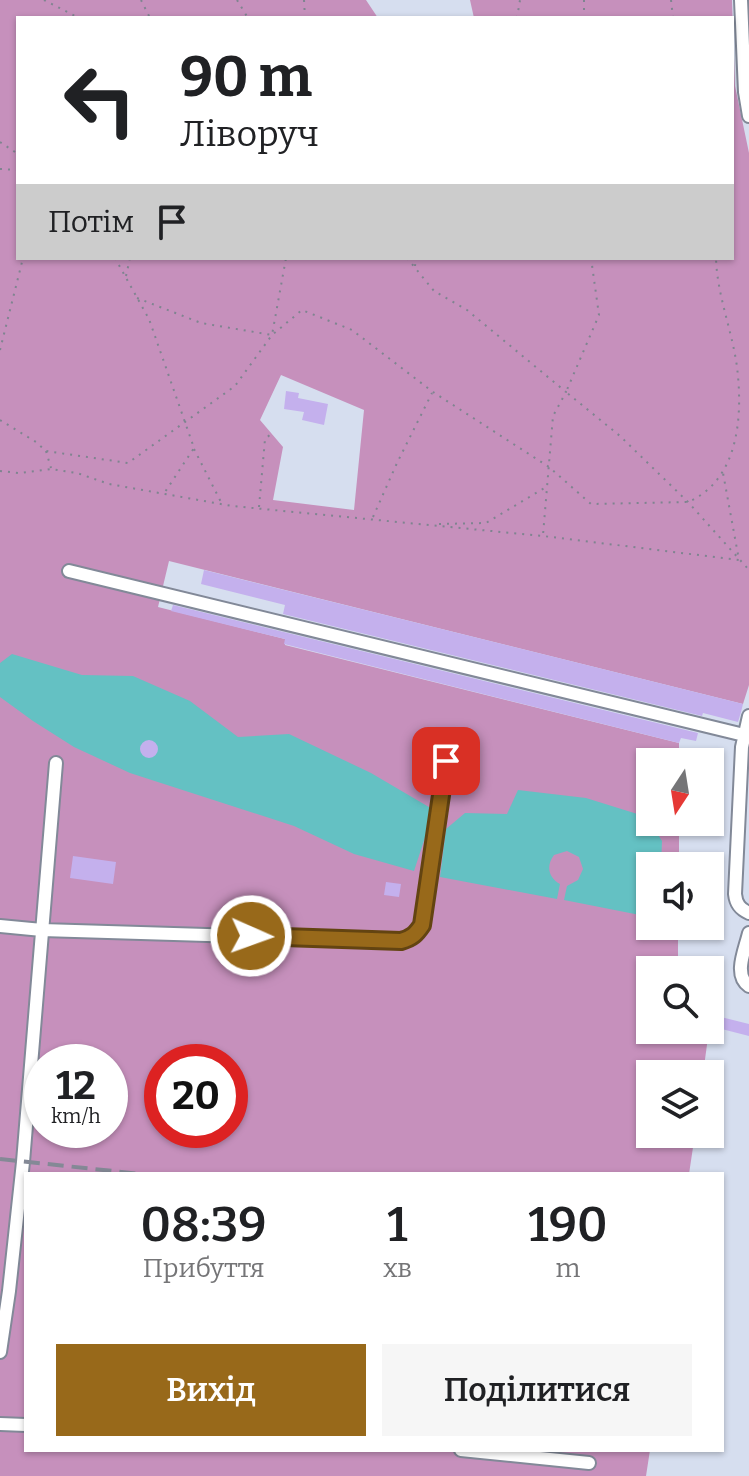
<!DOCTYPE html>
<html lang="uk">
<head>
<meta charset="utf-8">
<style>
  body { margin:0; font-family:Bitter,serif; background:#f6f6f6; color:#202124; height:100vh; display:flex; flex-direction:column; font-size:30px; white-space:nowrap }
  * { box-sizing:border-box; margin:0 }
  p { font-size:26px; color:#757577 }
  .icon { flex:none; width:44px; height:44px; fill:none; stroke:currentColor; stroke-width:2; stroke-linecap:round; stroke-linejoin:round }
  .map { position:relative; flex:1; overflow:hidden }
  .sheet { position:absolute; left:24px; top:1172px; width:700px; height:280px; display:flex; flex-direction:column; background:#fff; border-radius:0px; box-shadow:0 2px 6px #0004 }
  .sheet>* { flex:none }
  .banner { position:absolute; left:16px; top:16px; width:718px; height:244px; border-radius:0px; box-shadow:0 2px 6px #0004; background:#fff; color:#202124; overflow:hidden }
  .needle { width:52px; rotate:192deg }
  .buttons { position:absolute; left:636px; top:748px; display:grid; gap:16px }
  .buttons a { display:grid; place-items:center; width:88px; height:88px; border-radius:0px; background:#fff; box-shadow:0 2px 6px #0004; font-size:40px }
  .speed { position:absolute; left:24px; top:1044px; display:flex; gap:16px; font-size:40px; font-weight:700; text-align:center }
  .speed>* { display:grid; place-content:center; width:104px; height:104px; border-radius:50%; background:#fff; box-shadow:0 2px 6px #0004; line-height:1 }
  .speed small { font-size:20px; font-weight:400 }
  .speed .limit { border:12px solid #d22; background:#fff; color:#111 }
  .pin { position:absolute; display:grid; place-items:center; width:68px; height:68px; color:#fff; margin:-34px; border-radius:16px; box-shadow:0 4px 12px #0006 }
  .me { position:absolute; width:88px; margin:-44px; rotate:92deg; stroke-linejoin:round; filter:drop-shadow(0 0 6px #0008) }
  .turn { display:flex; align-items:center; gap:28px; height:168px; padding:0 32px; font-size:36px }
  .turn .icon { width:104px; height:104px; stroke-width:2.5 }
  .turn b { display:block; font-size:56px; line-height:68px }
  .then { display:flex; align-items:center; height:76px; padding:0 32px; background:#0003; gap:16px; font-size:30px }
  .eta { display:flex; justify-content:space-evenly; align-items:center; height:136px; text-align:center }
  .eta b { font-size:48px; font-weight:600; line-height:56px }
  .button { display:flex; gap:16px; margin-top:auto; padding:16px 32px }
  .button a { flex:1; height:92px; border-radius:0px; background:#98691a; color:#fff; font-size:32px; font-weight:600; line-height:92px; text-align:center }
  .button a+a { background:#f6f6f6; color:#202124 }
  .map>svg:first-child { display:block }
  .forest { fill:#c690bc; fill-rule:evenodd }
  .water { fill:#64c1c3 }
  .building { fill:#c4b0ed }
  .lines { fill:none; stroke-linecap:round; stroke-linejoin:round }
  .minor-casing { stroke:#828998; stroke-width:16 }
  .path { stroke:#7f8490; stroke-width:2; stroke-dasharray:2 6; stroke-linecap:butt }
  .minor { stroke:#fff; stroke-width:12 }
  .rail { stroke:#848996; stroke-width:4; stroke-dasharray:16 8; stroke-linecap:butt }
  .route-casing { stroke:#634411; stroke-width:20 }
  .route { stroke:#98691a; stroke-width:14 }
</style>
</head>
<body>
<div class="map">
<svg width="749" height="1476" viewBox="0 0 749 1476">
  <rect width="100%" height="100%" fill="#d6deef"/>
  <!-- forest -->
  <path class="forest" d="M0 0H366L378 18H18V258H732V18H474L470 0H732L735 86 749 153V685L743 704 169 561 158 607 285 639V645L679 743V762H650V822H679V866H650V926H678V957L699 965 702 970H650V1030H709L703 1074H650V1134H695L689 1174H26V1450H650L646 1476H0ZM281 375 364 410 354 510 273 500 283 447 260 420ZM42 1062H110V1130H42ZM162 1062H230V1130H162Z"/>
  <!-- water -->
  <path class="water" d="M12 654 82 675 133 676 190 701 238 737 289 734 371 773 434 810 414 871 354 854 294 826 130 773 74 747 33 721 0 697V663Z
    M518 790 586 798 647 817 662 841 661 866H650V917L564 900 567 886 578 880 583 869 579 857 567 851 554 855C546 866 548 877 560 884L557 899 440 877 446 829 465 813 507 814Z"/>
  <!-- building -->
  <path class="building" d="M286 391 299 393 298 398 328 404 324 425 302 420 304 412 284 409Z
    M204 570 743 704 741 712 738 722 703 713 702 716 283 614 285 605 201 584Z
    M173 605 698 733 696 741 681 738 679 743 284 644 285 639 171 611Z
    M140 749a9 9 0 1 1 18 0a9 9 0 1 1-18 0Z
    M73 856 116 862 113 884 70 878Z
    M386 882 401 884 399 897 384 895Z
    M713 1015 749 1024V1036L710 1026Z"/>
  <g class="lines">
    <!-- minor casing -->
    <g class="minor-casing">
      <path id="minor" d="M741 0 745 92 749 116
        M69 571 744 735
        M749 716 742 747 735 894C736 904 740 909 749 913
        M0 926 42 930 401 941C412 938 416 934 422 925L446 761
        M749 933C745 950 733 975 749 986
        M0 1352 9 1291 23 1162 56 763
        M0 1424 26 1425
        M461 1450 589 1463"/>
    </g>
    <!-- path -->
    <path class="path" d="M44 0 79 18
      M141 0 150 18
      M237 0 248 18
      M304 0 305 18
      M671 0 673 18
      M517 18 520 0
      M584 18V0
      M0 142 18 154
      M0 169 18 170
      M115 258 149 319 194 448 165 492
      M407 258 434 291 467 310 566 392 553 416 543 535
      M591 258 599 315 566 392 620 436 688 502 749 570
      M415 266 416 258
      M126 276 130 258
      M137 298 201 323 272 335 286 258
      M0 350 23 258
      M0 420 36 442 46 451 128 463 235 386 272 335 302 310 352 330 433 392 549 467 591 504 688 502C739 480 743 416 737 367 732 330 717 295 716 258
      M194 449 222 504
      M46 451 51 468
      M0 471 19 473 51 469 77 473 109 484 232 506 543 536 739 560 723 473
      M259 507 265 439 271 434
      M373 517 397 463 432 393
      M439 524 486 523 546 487"/>
    <!-- minor -->
    <use href="#minor" class="minor"/>
    <!-- rail -->
    <path class="rail" d="M0 1159 141 1174"/>
  </g>
  <g class="lines">
    <!-- route casing -->
    <g class="route-casing">
      <path id="route" d="M251 936 401 941C412 938 416 934 422 925L446 761"/>
    </g>
    <!-- route -->
    <use href="#route" class="route"/>
  </g>
</svg>
<div class="buttons">
<a><svg class="needle" viewBox="-14 -14 28 28"><path d="M0-13l5 13h-10z" fill="#e53935"/><path d="M0 13l5-13h-10z" fill="#757577"/></svg></a>
<a><svg class="icon" aria-label="sound" viewBox="0 0 24 24"><path d="M4 9h4l5-4v14l-5-4H4zM17 9q2 3 0 6"/></svg></a>
<a><svg class="icon" aria-label="search" viewBox="0 0 24 24"><circle cx="10" cy="10" r="6"/><path d="M15 15l6 6"/></svg></a>
<a><svg class="icon" aria-label="layers" viewBox="0 0 24 24"><path d="M12 4l9 5-9 5-9-5zM3 14l9 5 9-5"/></svg></a>
</div>
<div class="speed"><div>12<small>km/h</small></div><div class="limit">20</div></div>
<div class="pin" style="left:446px;top:761px;background:#d93025"><svg class="icon" aria-label="arrive" viewBox="0 0 24 24"><path d="M6 21V4h12l-3 4 3 4H6"/></svg></div>
<svg class="me" style="left:251px;top:936px" viewBox="-20 -20 40 40"><circle r="17" fill="#98691a" stroke="#fff" stroke-width="3"/><path d="M0-11L8 9 0 5-8 9z" fill="#fff"/></svg>
<div class="banner">
<div class="turn"><svg class="icon" aria-label="left" viewBox="0 0 24 24"><path d="M17 20v-9H6M10 6l-5 5 5 5"/></svg><div><b>90 m</b>Ліворуч</div></div>
<div class="then">Потім<svg class="icon" aria-label="arrive" viewBox="0 0 24 24"><path d="M6 21V4h12l-3 4 3 4H6"/></svg></div>
</div>
<section class="sheet">
<div class="eta">
<div><b>08:39</b><p>Прибуття</p></div>
<div><b>1</b><p>хв</p></div>
<div><b>190</b><p>m</p></div>
</div>
<div class="button"><a>Вихід</a><a>Поділитися</a></div>
</section>
</div>
</body>
</html>
